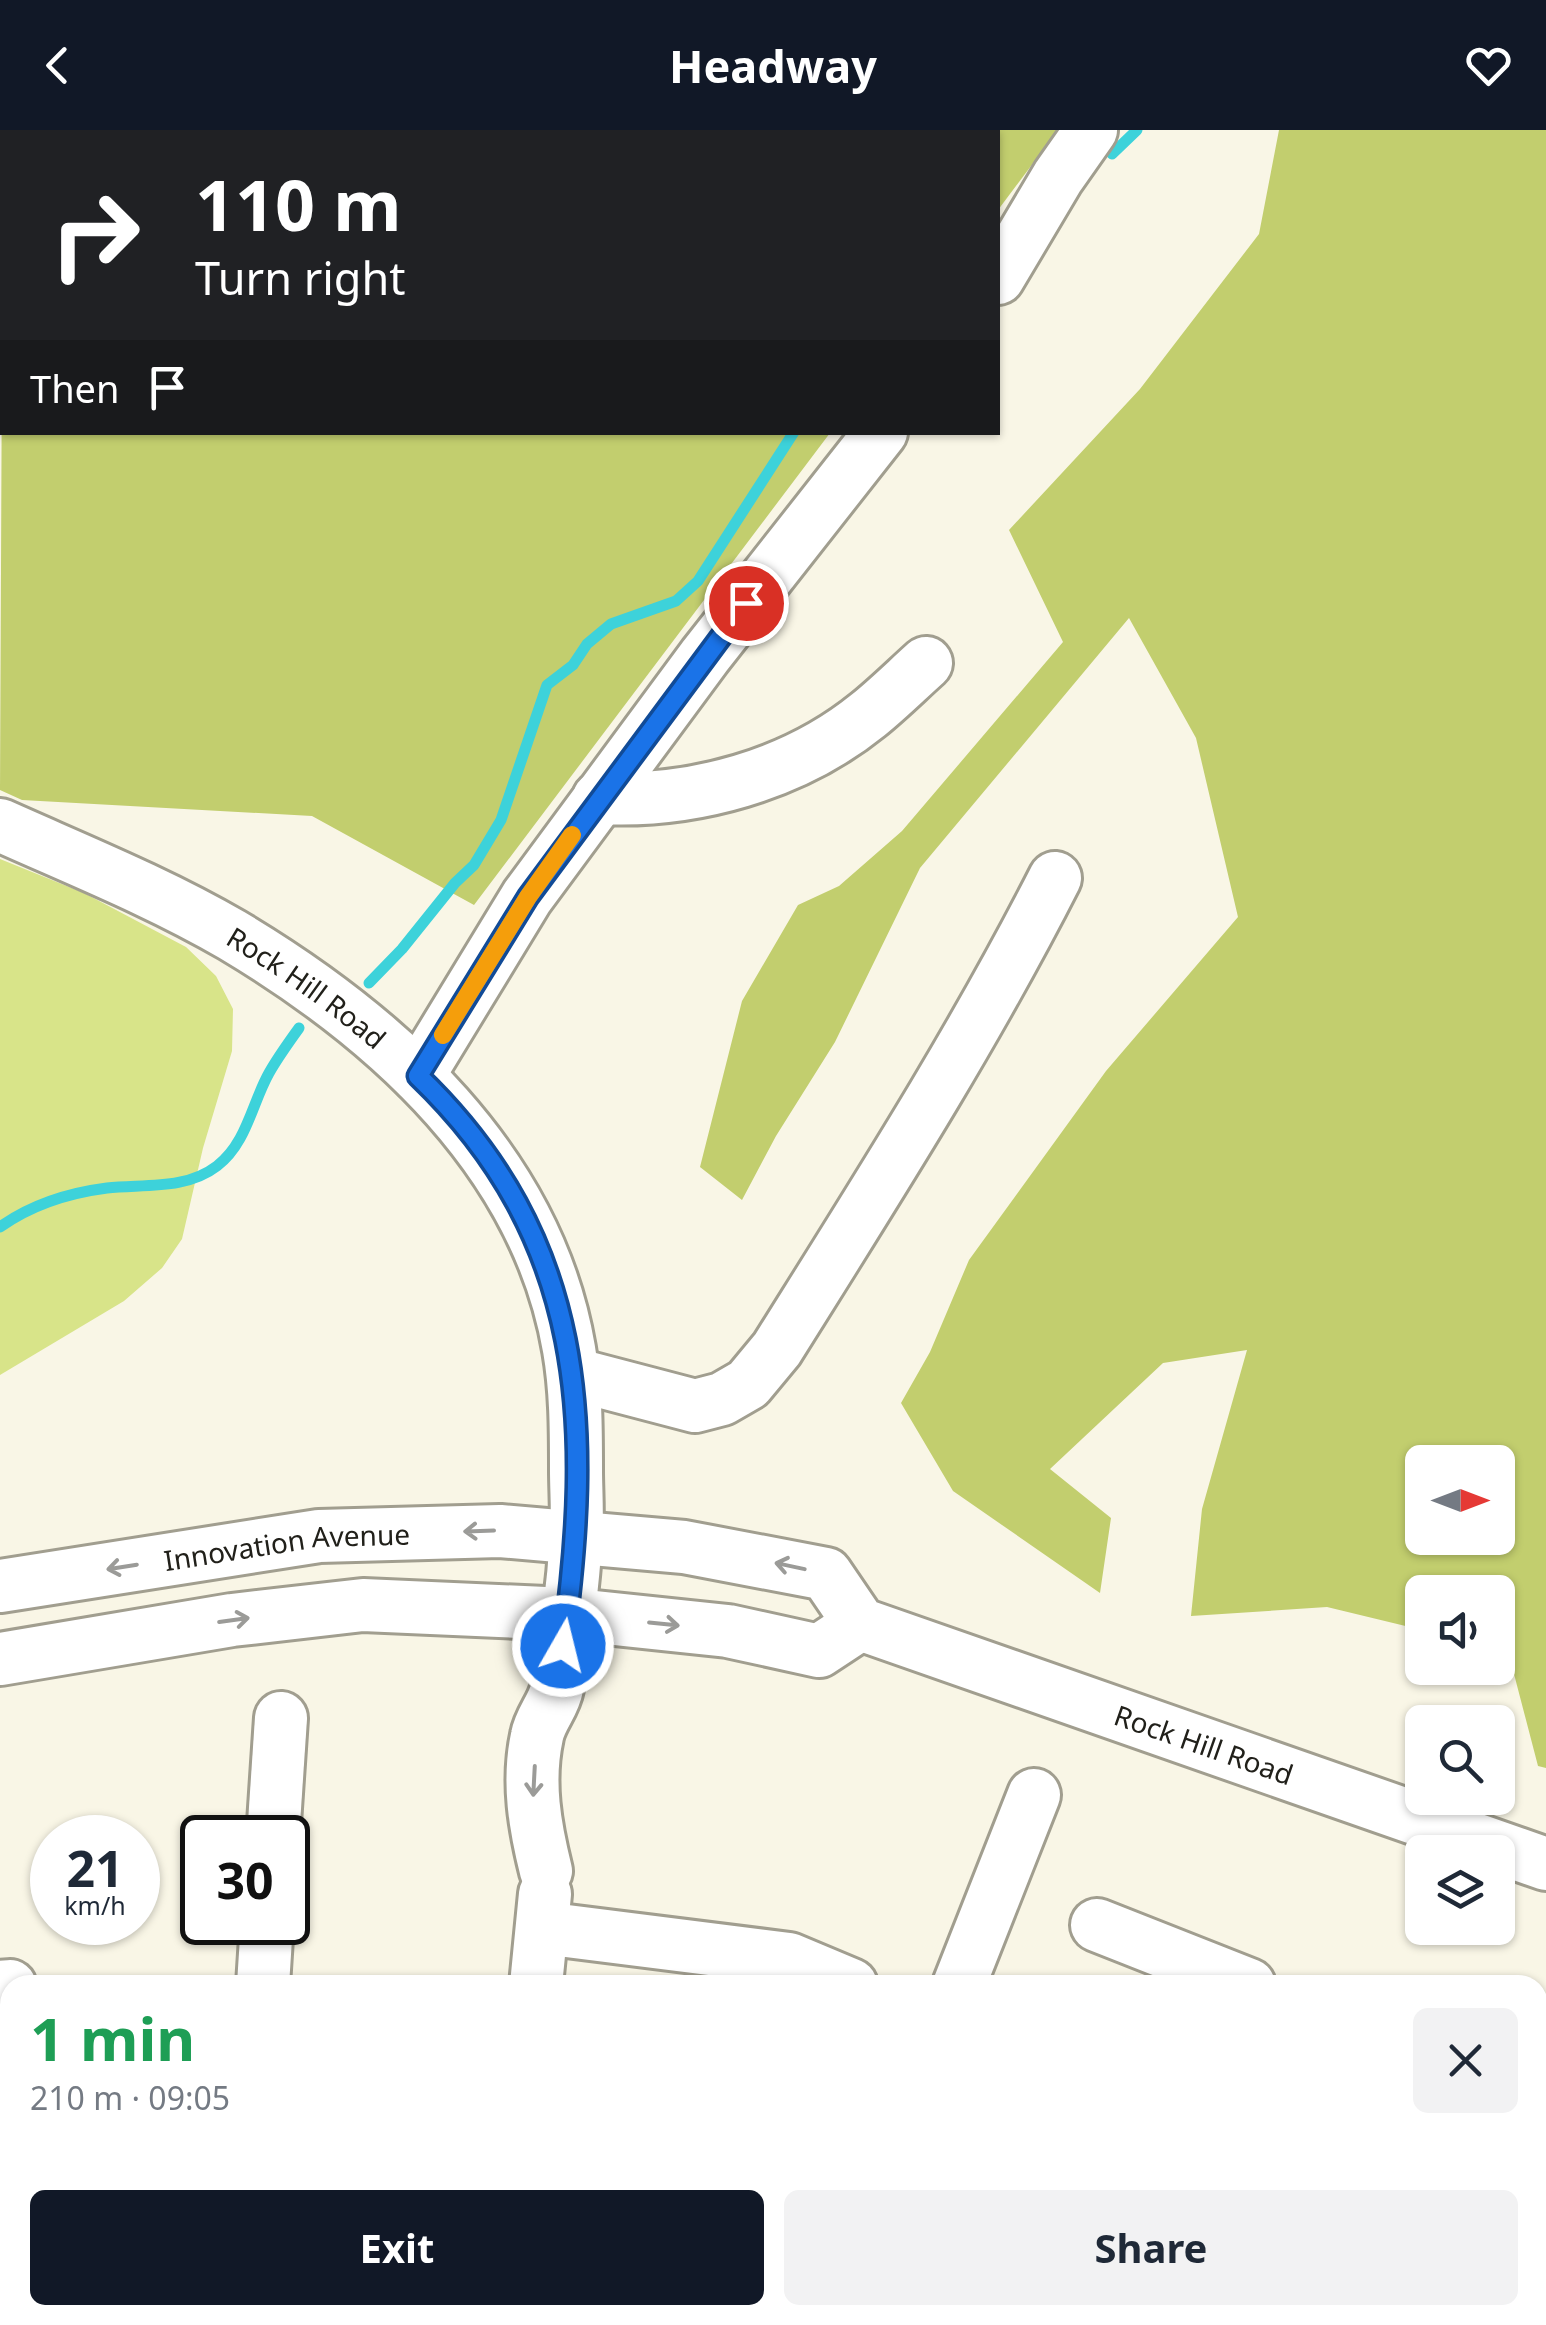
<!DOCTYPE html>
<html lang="en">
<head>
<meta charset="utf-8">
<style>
  body { margin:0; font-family:"Noto Sans",sans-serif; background:#f2f2f3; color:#1f2937; height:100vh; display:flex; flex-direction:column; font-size:38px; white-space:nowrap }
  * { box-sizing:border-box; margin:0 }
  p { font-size:32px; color:#747a83 }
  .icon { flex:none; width:55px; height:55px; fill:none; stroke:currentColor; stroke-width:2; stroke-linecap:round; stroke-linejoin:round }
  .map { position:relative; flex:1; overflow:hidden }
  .sheet { position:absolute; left:0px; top:1845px; width:1548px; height:350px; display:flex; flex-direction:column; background:#fff; border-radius:30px 30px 0 0; box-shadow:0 2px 8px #0004 }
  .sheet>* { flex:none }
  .hud { position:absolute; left:0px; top:0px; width:1000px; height:305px; box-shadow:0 2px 8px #0004; background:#202124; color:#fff; overflow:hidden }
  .needle { width:65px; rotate:90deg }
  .fabs { position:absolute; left:1405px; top:1315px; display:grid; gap:20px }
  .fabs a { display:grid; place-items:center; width:110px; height:110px; border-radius:15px; background:#fff; box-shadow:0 2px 8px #0004; font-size:50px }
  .speed { position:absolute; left:30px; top:1685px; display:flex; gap:20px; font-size:50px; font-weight:700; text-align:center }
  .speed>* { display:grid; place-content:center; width:130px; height:130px; border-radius:50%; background:#fff; box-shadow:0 2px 8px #0004; line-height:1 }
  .speed small { font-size:25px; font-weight:400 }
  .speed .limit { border:5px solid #111; border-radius:15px; background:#fff; color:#111 }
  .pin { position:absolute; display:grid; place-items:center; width:85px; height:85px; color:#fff; margin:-42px; border:5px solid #fff; border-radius:50%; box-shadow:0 2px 10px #0007 }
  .me { position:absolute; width:110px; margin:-55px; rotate:8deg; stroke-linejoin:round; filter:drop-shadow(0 0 8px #0008) }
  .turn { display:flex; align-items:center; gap:35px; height:210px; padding:0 30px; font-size:45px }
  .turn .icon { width:130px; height:130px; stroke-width:2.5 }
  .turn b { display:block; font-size:70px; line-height:85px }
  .then { display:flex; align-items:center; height:95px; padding:0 30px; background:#0003; gap:20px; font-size:38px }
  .round { display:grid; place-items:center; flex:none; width:105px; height:105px; border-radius:15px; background:#f2f2f3 }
  .overview { display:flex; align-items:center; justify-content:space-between; height:170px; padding:0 30px }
  h1 { font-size:60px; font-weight:700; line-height:75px; color:#1e9e55 }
  .primary-button { display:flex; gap:20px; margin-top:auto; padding:20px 30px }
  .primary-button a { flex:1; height:115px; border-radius:15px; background:#111827; color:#fff; font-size:40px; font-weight:700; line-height:115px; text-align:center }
  .primary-button a+a { background:#f2f2f3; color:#1f2937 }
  header { display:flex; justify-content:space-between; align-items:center; height:130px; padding:0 30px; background:#111827; color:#fff; font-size:45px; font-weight:700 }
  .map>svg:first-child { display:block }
  .green { fill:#d8e489 }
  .forest { fill:#c2ce6e; fill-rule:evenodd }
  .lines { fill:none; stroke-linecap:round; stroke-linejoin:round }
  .stream { stroke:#3dd2da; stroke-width:11 }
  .minor-casing { stroke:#a19e8f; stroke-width:58 }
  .minor { stroke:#fff; stroke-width:52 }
  .oneway { stroke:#9b9b98 }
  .route-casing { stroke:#114b97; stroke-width:25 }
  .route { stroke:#1a73e8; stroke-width:18 }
  .slow { stroke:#f59e0b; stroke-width:18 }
  .labels { text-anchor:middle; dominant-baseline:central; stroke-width:9; stroke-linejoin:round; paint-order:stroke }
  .street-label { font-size:28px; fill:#21201a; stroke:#fff }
</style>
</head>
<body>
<header><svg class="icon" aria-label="back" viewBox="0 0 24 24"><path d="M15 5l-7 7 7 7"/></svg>Headway<svg class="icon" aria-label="heart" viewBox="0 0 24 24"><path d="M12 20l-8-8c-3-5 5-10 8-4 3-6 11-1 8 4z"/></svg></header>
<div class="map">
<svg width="1546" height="2195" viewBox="0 0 1546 2195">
  <rect width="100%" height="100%" fill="#f9f6e6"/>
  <!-- green -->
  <path class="green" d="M0 729 84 763 186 817 216 846 233 879 232 921 203 1018 182 1109 162 1138 124 1171 0 1245Z"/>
  <!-- forest -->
  <path class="forest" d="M322 0H1058L998 80V2H314Z
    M1279 0H1546V1638L1538 1636 1508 1521 1498 1518V1462H1422V1500L1327 1477 1191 1486 1202 1379 1247 1220 1163 1233 1050 1339 1111 1388 1100 1463 953 1361 901 1273 930 1222 969 1130 1106 941 1238 787 1196 608 1129 488 920 738 835 912 776 1006 742 1070 700 1037 742 871 798 775 839 756 902 701 1063 512 1009 400 1140 259 1259 104ZM1422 1332H1498V1408H1422Z
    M2 217V302L830 303 474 775 312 686 22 670 0 660Z"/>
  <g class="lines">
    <!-- stream -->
    <path class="stream" d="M1112 24 1137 0
      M369 853 402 819 455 753 474 735 501 690 547 555 573 535 587 514 611 494 676 471 698 451 794 302
      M0 1097C31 1075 68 1063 107 1058 144 1054 186 1060 217 1036 247 1013 252 973 269 943 278 927 289 912 299 898"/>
    <!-- minor casing -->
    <g class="minor-casing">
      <g id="minor">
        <path d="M114 2 116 0"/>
        <path d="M0 25 2 22"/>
        <path d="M0 137 2 135"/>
        <path d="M998 148 1058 47 1091 0"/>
        <path d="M599 668C693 673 794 645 868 585 888 569 907 550 926 533"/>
        <path id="s1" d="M0 695C78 730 158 762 232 805 388 898 537 1032 569 1219 576 1259 576 1299 576 1340 576 1362 578 1385 576 1408 573 1457 566 1509 557 1558 554 1575 540 1589 537 1606 527 1652 535 1697 546 1741"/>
        <path d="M418 946 527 767 705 526 881 302"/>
        <path d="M573 1244 695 1276 722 1269 748 1254 777 1219C874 1064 972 911 1055 748"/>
        <path id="s2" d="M0 1456 319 1406 500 1401 684 1417 826 1444 860 1494 1546 1734"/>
        <path d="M0 1529 232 1490 363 1475 567 1484 728 1501 819 1521 860 1494"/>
        <path d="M273 1708 281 1588"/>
        <path d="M1097 1795 1249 1855"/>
        <path d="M543 1798 789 1829 851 1855"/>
        <path d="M263 1855 267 1792"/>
        <path d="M536 1855 545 1764"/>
        <path d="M959 1855 1034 1665"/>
        <path d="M0 1857 10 1856"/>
        <path d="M0 1980H10"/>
        <path d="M0 2078 10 2082"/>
        <path d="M1538 2086 1546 2090"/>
        <path d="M572 2185 640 2195"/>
        <path d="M991 2185 1018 2195"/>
        <path d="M1507 2185 1533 2195"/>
        <path d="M170 2195 173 2185"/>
        <path d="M719 2195 767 2185"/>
        <path d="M822 2195 826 2185"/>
        <path d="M1180 2195 1185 2185"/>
      </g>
    </g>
    <!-- minor -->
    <use href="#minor" class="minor"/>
  </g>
  <!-- one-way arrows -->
  <defs><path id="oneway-shaft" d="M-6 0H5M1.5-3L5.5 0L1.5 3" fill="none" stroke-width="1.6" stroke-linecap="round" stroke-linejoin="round" transform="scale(2.5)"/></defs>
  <g class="oneway">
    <use href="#oneway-shaft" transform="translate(479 1401) rotate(178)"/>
    <use href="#oneway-shaft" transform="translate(790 1436) rotate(-168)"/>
    <use href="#oneway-shaft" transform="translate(122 1437) rotate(171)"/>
    <use href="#oneway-shaft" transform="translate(234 1490) rotate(-8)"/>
    <use href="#oneway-shaft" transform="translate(664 1494) rotate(6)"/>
    <use href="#oneway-shaft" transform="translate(534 1651) rotate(93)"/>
  </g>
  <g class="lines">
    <!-- route casing -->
    <g class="route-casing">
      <path id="route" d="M563 1516C593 1297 588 1109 418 946L528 767 746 473"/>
    </g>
    <!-- route -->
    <use href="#route" class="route"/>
    <!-- slow -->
    <path class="slow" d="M443 905 528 767 572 705"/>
  </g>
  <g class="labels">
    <!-- street labels -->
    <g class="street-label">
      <text stroke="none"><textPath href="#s1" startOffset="348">Rock Hill Road</textPath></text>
      <text stroke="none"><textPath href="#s2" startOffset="290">Innovation Avenue</textPath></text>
      <text stroke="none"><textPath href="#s2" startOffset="1258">Rock Hill Road</textPath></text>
    </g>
  </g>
</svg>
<div class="fabs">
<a><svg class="needle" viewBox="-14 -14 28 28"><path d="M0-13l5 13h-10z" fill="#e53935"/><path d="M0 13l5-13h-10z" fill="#747a83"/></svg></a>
<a><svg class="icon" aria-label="sound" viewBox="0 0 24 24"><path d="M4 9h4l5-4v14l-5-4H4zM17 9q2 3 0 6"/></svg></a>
<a><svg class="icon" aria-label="search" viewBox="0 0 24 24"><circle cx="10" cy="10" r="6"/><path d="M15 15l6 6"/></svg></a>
<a><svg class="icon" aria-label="layers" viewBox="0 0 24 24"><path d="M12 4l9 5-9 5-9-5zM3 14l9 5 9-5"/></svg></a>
</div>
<div class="speed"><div>21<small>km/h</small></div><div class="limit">30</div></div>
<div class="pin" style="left:746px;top:473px;background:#d93025"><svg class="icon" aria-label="arrive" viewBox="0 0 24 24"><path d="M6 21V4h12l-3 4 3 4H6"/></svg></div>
<svg class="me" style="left:563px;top:1516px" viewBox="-20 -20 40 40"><circle r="17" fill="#1a73e8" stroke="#fff" stroke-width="3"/><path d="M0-11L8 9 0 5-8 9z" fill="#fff"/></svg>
<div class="hud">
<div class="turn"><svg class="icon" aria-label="right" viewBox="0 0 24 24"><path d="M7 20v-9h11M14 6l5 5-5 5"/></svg><div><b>110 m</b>Turn right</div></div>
<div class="then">Then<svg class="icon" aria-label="arrive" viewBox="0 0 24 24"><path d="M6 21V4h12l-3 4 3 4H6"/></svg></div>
</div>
<section class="sheet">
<div class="overview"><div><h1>1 min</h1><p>210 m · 09:05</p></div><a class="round"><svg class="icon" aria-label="close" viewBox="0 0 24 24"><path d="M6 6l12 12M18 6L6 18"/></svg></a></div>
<div class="primary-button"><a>Exit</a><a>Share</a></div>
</section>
</div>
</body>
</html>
